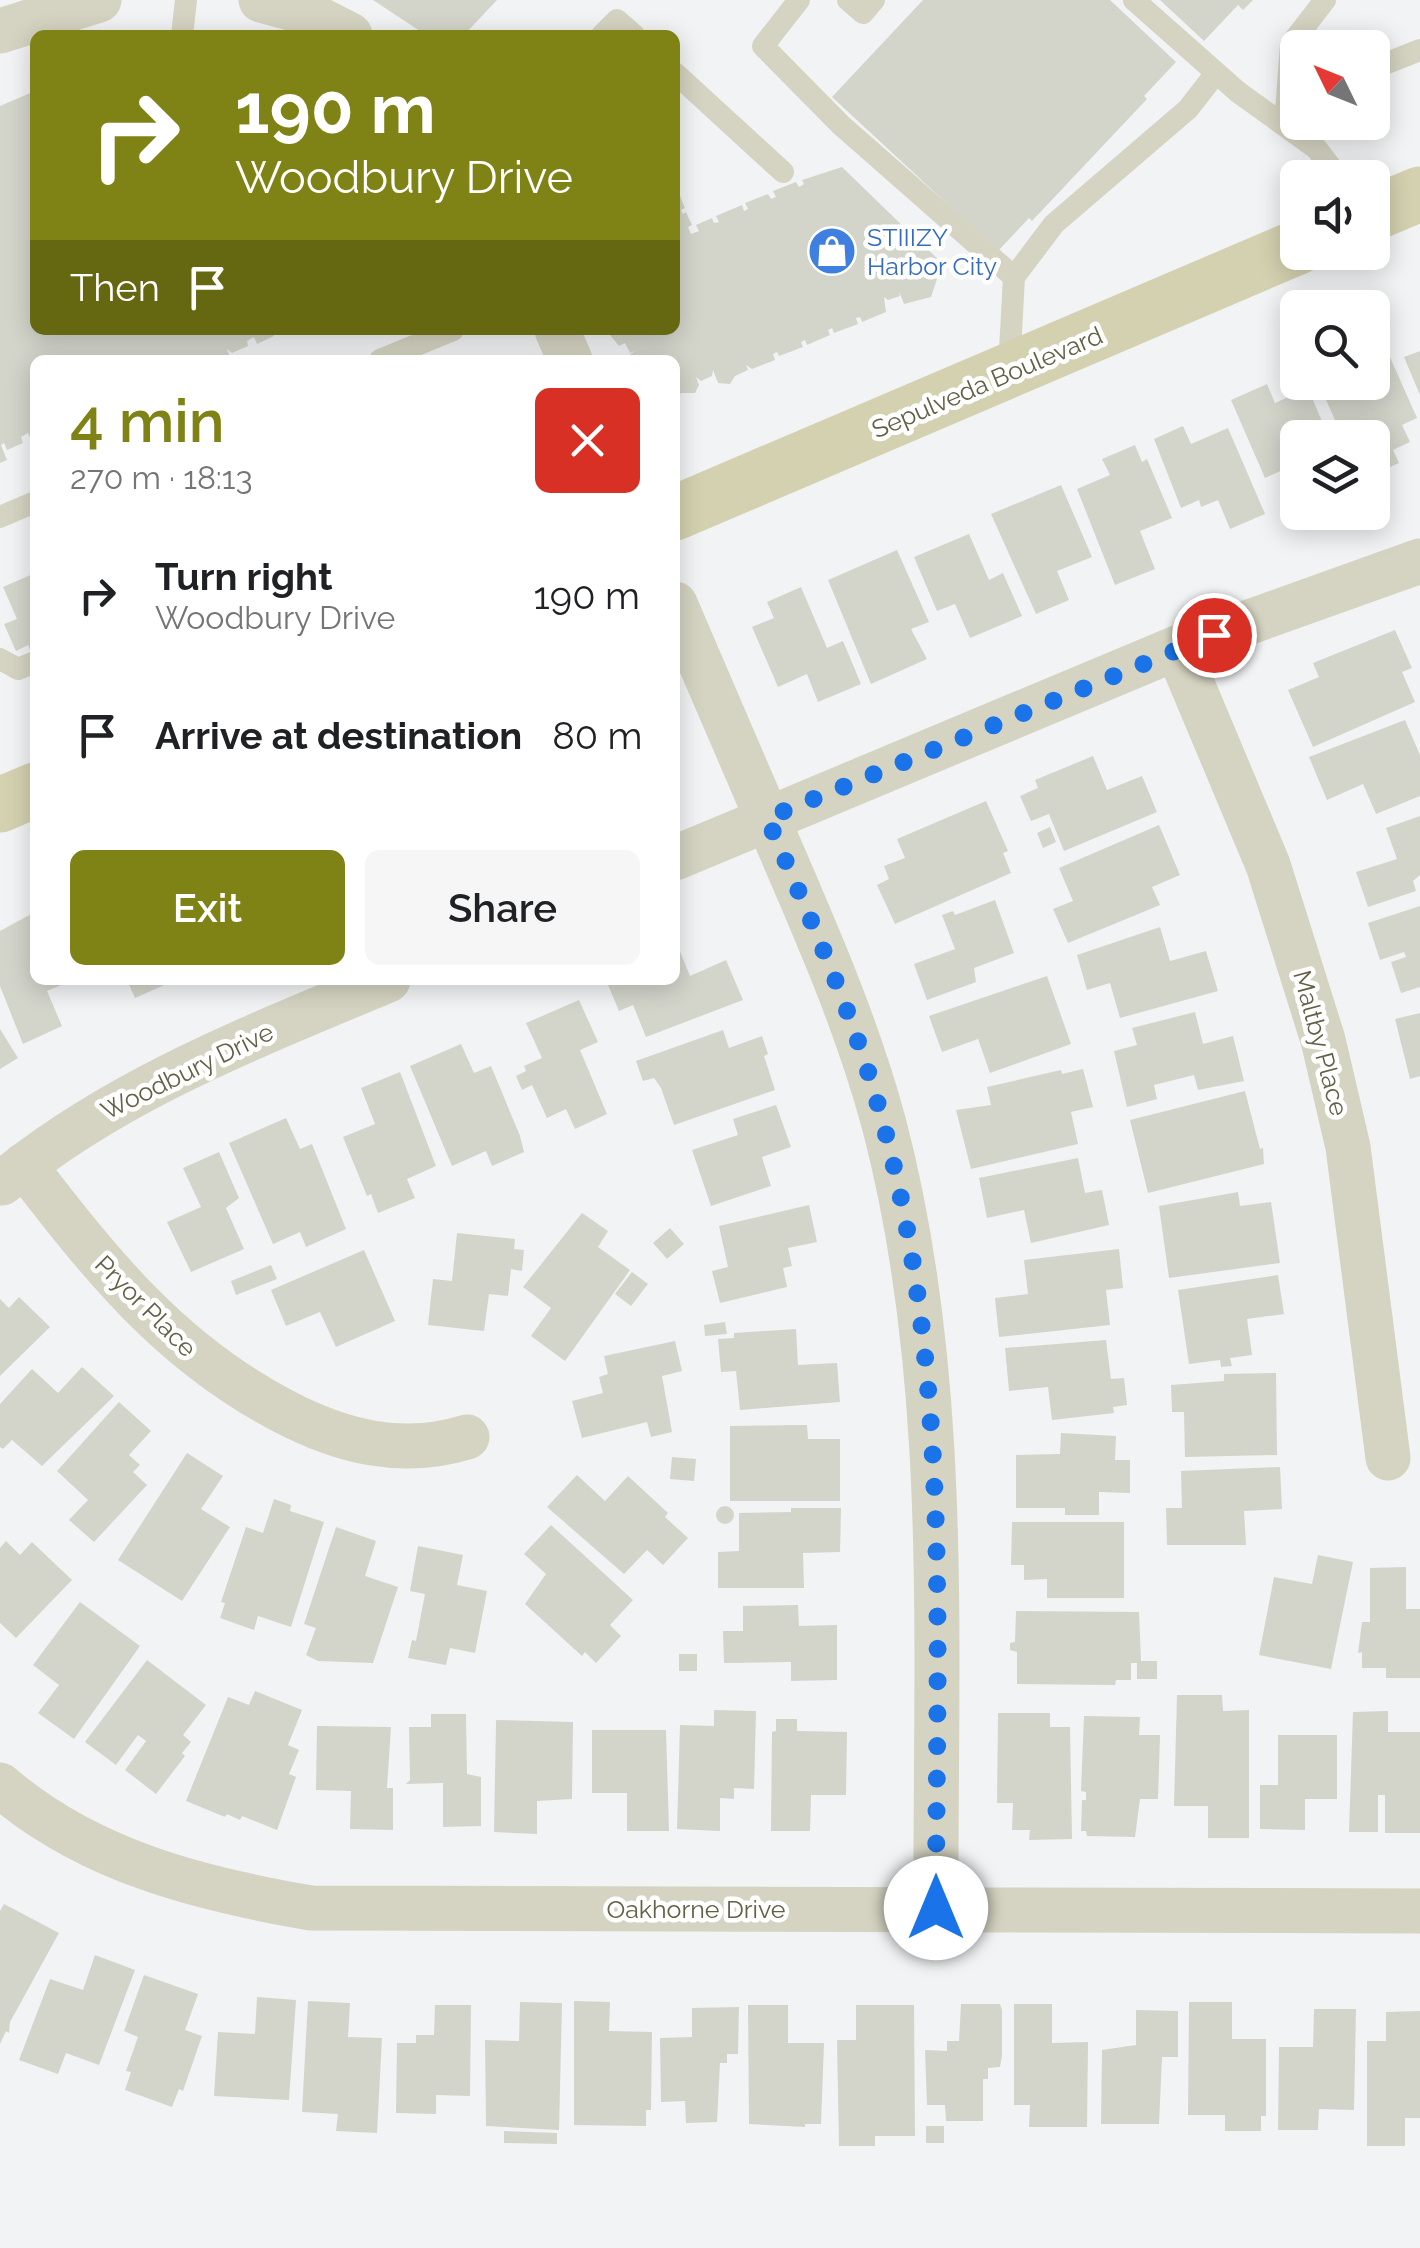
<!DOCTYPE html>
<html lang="en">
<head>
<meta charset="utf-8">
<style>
  body { margin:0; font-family:Raleway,sans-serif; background:#f6f6f6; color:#202124; height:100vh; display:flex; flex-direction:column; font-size:38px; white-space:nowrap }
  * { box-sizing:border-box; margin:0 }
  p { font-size:32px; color:#757577 }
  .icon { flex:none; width:55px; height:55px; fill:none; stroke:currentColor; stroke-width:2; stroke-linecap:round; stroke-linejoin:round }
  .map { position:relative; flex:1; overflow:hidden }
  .side { position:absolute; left:30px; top:355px; width:650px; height:630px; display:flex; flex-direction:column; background:#fff; border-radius:15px; box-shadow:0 5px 25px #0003 }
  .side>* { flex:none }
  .hud { position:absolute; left:30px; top:30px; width:650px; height:305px; border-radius:15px; box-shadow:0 5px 25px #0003; background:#7f8316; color:#fff; overflow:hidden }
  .needle { width:65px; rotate:313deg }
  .tools { position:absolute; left:1280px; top:30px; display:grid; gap:20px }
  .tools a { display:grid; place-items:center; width:110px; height:110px; border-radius:15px; background:#fff; box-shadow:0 5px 25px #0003; font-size:50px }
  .pin { position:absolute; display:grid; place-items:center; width:85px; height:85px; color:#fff; margin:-42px; border:5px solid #fff; border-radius:50%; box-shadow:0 2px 10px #0007 }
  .me { position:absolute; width:110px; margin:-55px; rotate:0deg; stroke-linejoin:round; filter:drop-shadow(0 0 8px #0008) }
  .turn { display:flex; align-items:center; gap:35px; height:210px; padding:0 40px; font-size:45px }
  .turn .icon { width:130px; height:130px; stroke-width:2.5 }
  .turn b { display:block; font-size:70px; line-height:85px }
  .then { display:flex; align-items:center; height:95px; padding:0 40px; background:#0003; gap:20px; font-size:38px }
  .round { display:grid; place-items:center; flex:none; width:105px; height:105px; border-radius:15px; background:#f6f6f6 }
  .head { display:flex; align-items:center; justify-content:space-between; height:170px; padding:0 40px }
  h1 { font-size:60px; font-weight:600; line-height:75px; color:#7f8316 }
  .cta { display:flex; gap:20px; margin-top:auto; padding:20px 40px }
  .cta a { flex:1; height:115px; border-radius:15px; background:#7f8316; color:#fff; font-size:40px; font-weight:600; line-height:115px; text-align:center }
  .cta a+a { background:#f6f6f6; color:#202124 }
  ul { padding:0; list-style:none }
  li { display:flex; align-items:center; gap:30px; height:140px; padding:0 40px }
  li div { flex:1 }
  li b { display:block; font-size:38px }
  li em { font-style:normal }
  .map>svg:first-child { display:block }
  .building { fill:#d3d5cb }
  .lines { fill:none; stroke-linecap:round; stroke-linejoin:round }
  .service { stroke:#d5d3c1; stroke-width:22 }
  .minor { stroke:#d5d3c1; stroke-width:45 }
  .primary { stroke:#d3d1af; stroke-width:55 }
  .route { stroke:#1a73e8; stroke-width:18; stroke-dasharray:0 32.4 }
  .labels { text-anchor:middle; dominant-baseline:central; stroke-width:9; stroke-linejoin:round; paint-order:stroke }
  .shop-label { font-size:25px; fill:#366cbe; stroke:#fff; text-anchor:start }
  .street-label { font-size:25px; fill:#626047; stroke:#fff }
</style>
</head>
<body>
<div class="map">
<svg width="1420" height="2248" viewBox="0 0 1420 2248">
  <rect width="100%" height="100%" fill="#f2f3f4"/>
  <!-- building -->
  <path class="building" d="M373 0H497L464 35H426Z
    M923 0H1110L1176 62 1144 96 1147 99 1032 221 1029 218 998 251 832 97Z
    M1160 0H1253L1243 10 1238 5 1204 41Z
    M35 91V330H271L274 336 257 344 254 337 247 341 248 346 232 353 227 349 231 360H35V438L31 439 28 433 21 437 23 443 7 450 4 443 1 445 7 460 0 463V106Z
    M842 167 909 232 903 238 909 244 915 237 943 264 936 273 927 271 937 279 931 297 904 304 899 291 900 296 888 300 884 297 886 312 862 322 860 317 856 318 858 324 834 333 832 328 828 330 830 335 807 345 805 340 801 342 803 347 779 356 777 352 773 354 775 360 752 369 746 365 748 370 735 376 730 384 718 383 713 370 712 376 701 381 696 377 699 385 695 393H681L675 403V360H628L627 357 635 351 630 353 625 343 619 346 606 330H675V184L685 208 681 210 683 214 686 212 692 225 688 227 691 234 699 231 696 225 712 218 714 223 719 222 716 216 742 205 744 211 748 209 745 203 768 194 771 199 776 197 773 191 796 182 799 187 804 184 802 180Z
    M1385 346 1417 418 1402 425 1410 442 1393 450 1399 463 1372 475V438H1343L1318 382H1372V351Z
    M1420 351V395L1404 357Z
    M1267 384 1275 403 1308 388 1329 438H1298V463L1265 478 1231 400Z
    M1183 426 1191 444 1228 428 1265 514 1230 529 1218 500 1201 507 1199 500 1181 508 1154 439Z
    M1135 445 1142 462 1147 459 1172 518 1140 531 1155 569 1115 585 1077 489 1110 475 1102 459Z
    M1061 485 1092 557 1057 571 1069 600 1036 614 991 514Z
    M969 534 989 580 1003 573 1022 616 970 638 955 604 937 611 914 557Z
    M897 550 929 622 911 629 927 659 871 684 828 580Z
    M35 573V647L30 650 28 645 16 651 4 624 17 619 3 587Z
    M801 587 827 648 843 641 861 684 818 702 807 674 778 687 752 627 774 618 767 602Z
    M1395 630 1412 668 1402 672 1415 702 1313 747 1288 690 1319 677 1313 663Z
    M1405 720 1420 755V796L1376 814 1363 784 1327 800 1309 757Z
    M1093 756 1107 790 1142 776 1157 812 1064 851 1049 814 1031 821 1020 796 1038 788 1035 780Z
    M986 801 1008 851 1003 853 1011 873 895 924 877 885 889 879 884 866 905 858 897 839Z
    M1420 816V875L1413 881 1416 891 1368 907 1356 872 1397 859 1386 828Z
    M1159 825 1180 875 1152 887 1160 905 1068 943 1053 909 1073 901 1059 868Z
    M1050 827 1056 842 1043 848 1037 833Z
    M995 900 1014 953 974 968 976 982 927 1000 914 964 955 949 942 915 953 911 955 915Z
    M1420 906V987L1401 993 1391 962 1406 957 1404 952 1380 960 1368 923Z
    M35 912V980H73L47 991 62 1026 23 1044 0 986V931Z
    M1160 927 1170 961 1206 951 1218 991 1120 1018 1110 983 1087 990 1077 955Z
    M675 939 690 976 726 960 743 1000 646 1037 633 1005 619 1011 606 980H675Z
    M1047 976 1071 1044 990 1073 978 1039 942 1052 929 1016Z
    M127 980H176L135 998Z
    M579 1000 598 1042 580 1050 607 1114 575 1129 566 1109 547 1118 532 1085 522 1090 516 1076 526 1071 524 1066 542 1058 526 1023Z
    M1195 1012 1203 1044 1233 1036 1244 1081 1198 1090 1194 1075 1154 1085 1157 1099 1127 1107 1114 1051 1137 1045 1132 1028Z
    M1420 1013V1076L1410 1079 1395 1019Z
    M0 1029 18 1058 0 1069Z
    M723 1030 729 1048 762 1036 768 1054 764 1056 775 1090 674 1125 661 1088 654 1078 643 1081 636 1061Z
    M461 1044 474 1073 491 1066 520 1136 524 1152 492 1166 486 1151 452 1166 410 1066Z
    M1083 1069 1093 1107 1071 1112 1078 1144 971 1169 956 1110 991 1105 987 1087 1061 1070 1062 1074Z
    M400 1072 436 1166 407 1179 415 1198 378 1213 371 1194 367 1196 343 1137 375 1124 361 1088Z
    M1245 1091 1260 1149 1263 1148 1264 1164 1148 1193 1130 1120Z
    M776 1105 791 1147 762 1157 771 1186 711 1206 692 1150 738 1135 733 1119Z
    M286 1118 300 1149 312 1144 346 1229 306 1247 300 1232 273 1244 229 1143Z
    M219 1152 239 1198 226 1208 244 1249 191 1272 167 1222 201 1207 183 1168Z
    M1078 1158 1085 1193 1102 1190 1109 1225 1031 1243 1024 1210 987 1218 979 1178Z
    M1238 1192 1240 1206 1271 1202 1280 1263 1169 1278 1159 1206Z
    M809 1205 817 1242 788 1248 792 1266 783 1268 787 1287 720 1303 712 1271 728 1267 719 1226Z
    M582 1213 608 1231 598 1247 630 1270 565 1361 531 1336 551 1308 523 1287Z
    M670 1228 684 1244 667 1259 653 1243Z
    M457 1233 515 1239 514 1249 524 1250 522 1271 511 1269 508 1296 489 1294 484 1331 428 1325 433 1279 452 1281Z
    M1119 1249 1123 1288 1106 1290 1110 1325 999 1337 995 1298 1028 1294 1024 1260Z
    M364 1250 395 1321 336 1347 320 1312 286 1326 271 1290Z
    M271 1265 277 1279 236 1295 231 1281Z
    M632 1272 648 1284 631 1306 615 1294Z
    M1278 1275 1284 1314 1247 1319 1252 1355 1230 1358 1232 1366 1221 1367 1220 1360 1189 1364 1178 1290Z
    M19 1297 50 1327 0 1376V1299L9 1308Z
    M725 1322 727 1334 705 1336 704 1325Z
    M796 1329 798 1365 837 1363 840 1402 740 1410 736 1371 721 1372 718 1339 734 1338V1333Z
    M1106 1340 1111 1379 1124 1378 1127 1405 1113 1407 1114 1413 1052 1420 1048 1387 1009 1391 1005 1348Z
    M675 1341 682 1371 662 1376 672 1432 651 1437 647 1422 582 1438 572 1401 603 1393 599 1377 608 1374 604 1356Z
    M82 1367 114 1396 106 1404 42 1466 12 1440 3 1449 0 1447V1404L32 1369 58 1393Z
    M1276 1373 1277 1455 1185 1457 1184 1412H1172L1171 1385 1224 1381V1374Z
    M119 1402 151 1431 129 1455 140 1465 133 1472 147 1485 94 1542 69 1520 88 1500 57 1471Z
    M807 1425 808 1439H840V1501H730V1426Z
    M1061 1433 1116 1436 1115 1460H1130V1493L1099 1492V1515H1065V1508H1016V1455L1060 1454Z
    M187 1453 223 1476 201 1509 230 1527 182 1601 118 1560Z
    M672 1457 696 1459 694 1481 670 1479Z
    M1280 1467 1282 1509 1244 1511 1246 1545H1167L1166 1508H1182L1181 1471Z
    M577 1475 605 1501 628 1476 668 1513 665 1517 688 1538 663 1565 647 1550 624 1574 547 1507Z
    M274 1499 291 1505 290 1511 324 1522 291 1627 258 1616 254 1630 220 1618 225 1603 221 1602 246 1527 263 1533Z
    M716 1515a9 9 0 1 1 18 0a9 9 0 1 1-18 0Z
    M791 1508H841L840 1552 803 1553 804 1588H718V1552L739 1551V1513L791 1512Z
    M1012 1522H1124V1598H1047V1579L1024 1580V1565H1011Z
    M551 1525 633 1600 610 1625 621 1636 596 1663 585 1652 582 1656 525 1604 546 1574 524 1554Z
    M336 1527 376 1541 365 1576 398 1587 373 1663 318 1661 306 1655 316 1628 304 1624Z
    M6 1541 20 1555 32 1542 72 1580 16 1638 0 1623V1548Z
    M418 1546 463 1555 457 1585 487 1591 475 1653 450 1648 446 1665 408 1658 412 1640 416 1641 425 1594 410 1591Z
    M1318 1555 1353 1562 1331 1669 1259 1655 1274 1577 1312 1584Z
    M1406 1567V1609H1420V1678H1386V1668H1362V1652L1358 1653 1362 1622H1370V1568Z
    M80 1602 140 1646 74 1739 38 1713 59 1685 33 1665Z
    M798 1605 799 1626 837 1625V1680L791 1681V1662L724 1663 723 1631H743V1606Z
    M1016 1611 1139 1612 1141 1661H1157V1679H1137V1663H1131V1680H1116L1115 1685 1017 1684V1652L1010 1650V1643L1015 1642Z
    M679 1654H697V1671H679Z
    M147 1660 206 1705 183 1735 191 1742 182 1753 185 1756 156 1794 125 1770 146 1741 138 1735 116 1765 85 1742Z
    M255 1691 302 1710 288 1745 299 1750 289 1774 296 1777 277 1830 242 1816 240 1820 227 1814 225 1817 186 1801 228 1697 249 1705Z
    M1177 1695H1222L1223 1711 1249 1710V1838H1208V1806H1174Z
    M714 1710 756 1711 754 1789 734 1788V1799L720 1798V1831L677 1829 680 1725 714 1726Z
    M1388 1711V1732H1420V1833H1385V1795H1378V1832H1349L1353 1712Z
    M998 1713H1050V1727H1070L1072 1839 1029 1840 1030 1830H1012L1013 1803H997Z
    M431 1714H466L467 1774 481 1777V1826L443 1827V1783L406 1784 410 1780 409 1727H431Z
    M1084 1716 1140 1717 1139 1735H1160L1158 1799H1140L1135 1837 1087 1836 1086 1831H1081L1082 1800H1086V1792L1081 1791Z
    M776 1719H797V1731L847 1732 846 1795H811L810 1831H771L772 1732 776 1731Z
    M496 1720 573 1722 572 1799 537 1801V1834L494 1832Z
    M317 1726 391 1727 387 1788H393V1830L350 1829 351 1791 316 1790Z
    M592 1730H666L669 1831H627V1793H592Z
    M1278 1735H1337V1799H1305V1830L1260 1829V1785H1278Z
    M4 1904 59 1933 10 2022 9 2033 6 2031 0 2044V1911Z
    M95 1955 135 1970 99 2065 66 2053 58 2074 19 2060 50 1979 83 1990Z
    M144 1975 198 1994 185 2030 202 2036 183 2091 179 2089 172 2107 125 2090 131 2072 126 2071 138 2037 124 2031Z
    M257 1997 296 2000 289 2100 214 2096 218 2032 255 2034Z
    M308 2001 350 2003 348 2037 382 2038 377 2133 336 2131 338 2114 302 2112Z
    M574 2001 610 2002 609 2031 652 2032 651 2110H646V2126L574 2125Z
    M520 2002 562 2003 559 2130 486 2126 485 2040 519 2041Z
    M1189 2002H1232V2039H1266V2116H1261V2131H1225V2115H1188Z
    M961 2004H1000L1002 2010V2056L1000 2067 988 2068V2079H983V2121H946L945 2105H927L925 2050 947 2051V2041H959Z
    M1014 2004H1052V2043L1088 2042 1087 2127H1029L1030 2105H1014Z
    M435 2005H471L470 2096 436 2095V2114L396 2113 397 2043H416V2035H434Z
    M748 2005H788V2043H824L821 2124H805V2127L749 2124Z
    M856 2005H914L915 2136H875V2146H839L837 2040H856Z
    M739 2007 738 2054H727V2063H720L717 2122 686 2123 685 2101 661 2102 660 2038 692 2037V2008Z
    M1314 2009H1356L1354 2110 1319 2109 1318 2130H1278L1279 2047H1313Z
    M1136 2010 1178 2011V2057H1162L1159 2124H1101L1102 2050 1136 2045Z
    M1420 2011V2118H1405V2146H1367V2041H1386V2012Z
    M926 2126H944V2143H926Z
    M504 2131 557 2133V2144L504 2143Z"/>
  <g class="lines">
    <!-- service -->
    <path class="service" d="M799 0 763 46 841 125 1014 277
      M848 0 863 13 874 0
      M1134 0 1238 92 1317 149 1339 178
      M182 35 186 0
      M602 35 617 20 634 35
      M1372 69 1420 50
      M675 73 783 172
      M1285 125 1291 44 1325 0
      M380 360 453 330
      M1009 369 1014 277 1054 224 1188 109 1216 73
      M0 517 35 502
      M0 659 18 669 35 662"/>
    <!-- minor -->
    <path class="minor" d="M261 0 305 12 350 35
      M0 31 99 0
      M557 330 570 360
      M675 604C711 687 747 771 783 855 821 943 859 1031 884 1124 951 1379 935 1646 936 1907
      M1177 648 1268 865 1323 1040 1348 1147 1388 1458
      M675 858 1177 648 1420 561
      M24 1165C101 1265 170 1352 283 1411 342 1442 402 1457 467 1437
      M2 1183C116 1089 253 1037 388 980
      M0 1785C88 1861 200 1889 311 1908L1420 1911"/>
    <!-- primary -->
    <path class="primary" d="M1372 214 1420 194
      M675 513 1298 247
      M0 805 35 790"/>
  </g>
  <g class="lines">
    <!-- route -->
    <path class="route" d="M936 1908C936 1646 952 1377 883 1123 855 1017 810 918 767 818L1214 635"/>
  </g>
  <!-- icons -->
  <defs>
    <g id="shop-disc" transform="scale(2.5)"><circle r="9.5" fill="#3f7fe0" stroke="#fff"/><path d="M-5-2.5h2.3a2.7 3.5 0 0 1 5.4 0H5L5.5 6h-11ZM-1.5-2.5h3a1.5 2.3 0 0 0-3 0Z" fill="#fff"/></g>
  </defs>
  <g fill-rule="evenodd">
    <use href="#shop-disc" x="832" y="251"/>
  </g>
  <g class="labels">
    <!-- shop labels -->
    <g class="shop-label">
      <text x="867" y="237">STIIIZY<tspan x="867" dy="29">Harbor City</tspan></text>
    </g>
    <!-- street labels -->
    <g class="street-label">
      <text transform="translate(987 382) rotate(-23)">Sepulveda Boulevard</text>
      <text transform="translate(1321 1043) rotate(75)">Maltby Place</text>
      <text transform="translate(187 1071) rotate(-26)">Woodbury Drive</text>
      <text transform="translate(146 1306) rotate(45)">Pryor Place</text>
      <text x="696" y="1909">Oakhorne Drive</text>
    </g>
  </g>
</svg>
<div class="tools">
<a><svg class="needle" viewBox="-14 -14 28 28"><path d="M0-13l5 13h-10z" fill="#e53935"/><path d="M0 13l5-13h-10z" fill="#757577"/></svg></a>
<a><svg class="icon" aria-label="sound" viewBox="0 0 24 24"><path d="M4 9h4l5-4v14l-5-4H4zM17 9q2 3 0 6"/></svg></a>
<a><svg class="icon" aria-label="search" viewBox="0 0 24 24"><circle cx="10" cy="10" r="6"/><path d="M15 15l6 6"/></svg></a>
<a><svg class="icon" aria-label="layers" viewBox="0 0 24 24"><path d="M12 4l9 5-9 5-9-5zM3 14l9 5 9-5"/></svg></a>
</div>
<div class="pin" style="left:1214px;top:635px;background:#d93025"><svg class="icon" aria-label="arrive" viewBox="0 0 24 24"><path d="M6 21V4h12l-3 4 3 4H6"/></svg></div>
<svg class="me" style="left:936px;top:1908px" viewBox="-20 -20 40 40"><circle r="19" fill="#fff"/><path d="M0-13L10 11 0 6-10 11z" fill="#1a73e8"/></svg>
<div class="hud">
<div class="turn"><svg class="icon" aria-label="right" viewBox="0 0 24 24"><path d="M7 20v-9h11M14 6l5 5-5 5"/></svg><div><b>190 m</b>Woodbury Drive</div></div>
<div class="then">Then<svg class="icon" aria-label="arrive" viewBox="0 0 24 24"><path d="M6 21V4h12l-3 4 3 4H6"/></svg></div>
</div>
<section class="side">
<div class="head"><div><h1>4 min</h1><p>270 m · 18:13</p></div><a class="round" style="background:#d93025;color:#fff"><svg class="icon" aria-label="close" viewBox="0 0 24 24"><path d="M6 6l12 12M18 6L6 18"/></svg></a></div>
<ul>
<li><svg class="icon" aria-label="right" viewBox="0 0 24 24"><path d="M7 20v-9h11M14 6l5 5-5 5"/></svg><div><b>Turn right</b><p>Woodbury Drive</p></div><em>190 m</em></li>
<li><svg class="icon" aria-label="arrive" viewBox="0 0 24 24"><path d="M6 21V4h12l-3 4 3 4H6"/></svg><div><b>Arrive at destination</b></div><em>80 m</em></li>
</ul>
<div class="cta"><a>Exit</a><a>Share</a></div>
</section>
</div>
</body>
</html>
